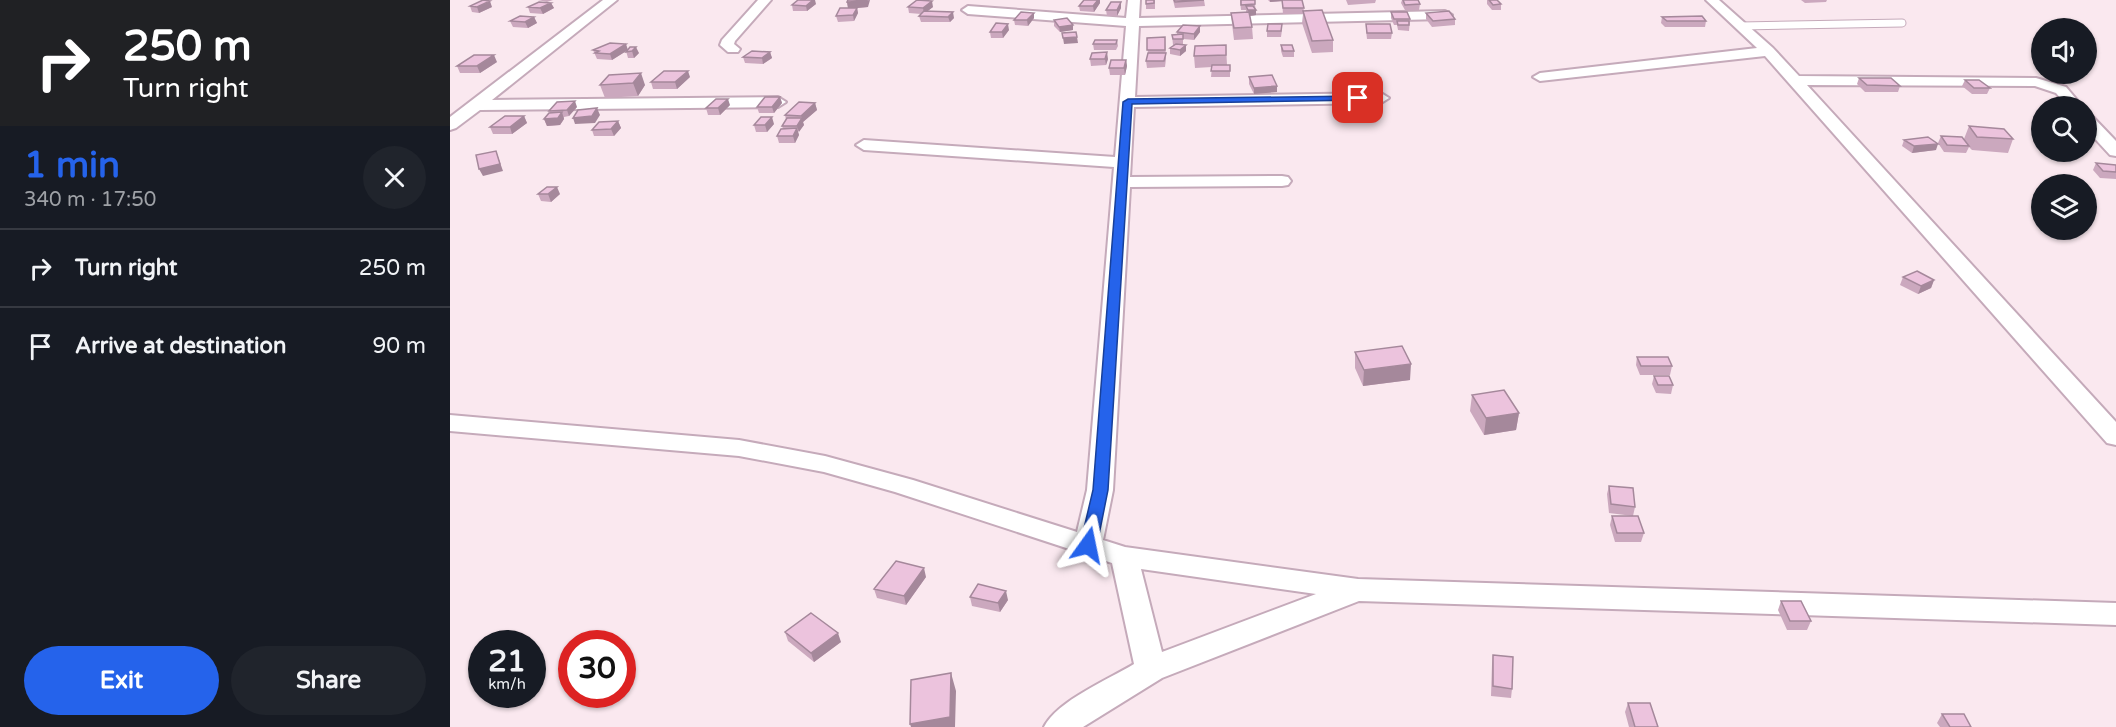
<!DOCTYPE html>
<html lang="en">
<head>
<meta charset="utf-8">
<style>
  body { margin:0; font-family:"Varela Round",sans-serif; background:#20242c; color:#f1f3f6; height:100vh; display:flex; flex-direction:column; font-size:22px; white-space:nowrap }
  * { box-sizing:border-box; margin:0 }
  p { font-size:20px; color:#9ea1a6 }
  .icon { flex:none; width:33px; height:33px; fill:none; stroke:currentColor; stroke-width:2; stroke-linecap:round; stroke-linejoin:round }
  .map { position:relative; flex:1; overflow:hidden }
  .sheet { display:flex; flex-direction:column; background:#171b24; width:450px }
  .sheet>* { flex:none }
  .top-card { background:#202124; color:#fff; overflow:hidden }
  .tools { position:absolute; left:1581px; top:18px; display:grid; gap:12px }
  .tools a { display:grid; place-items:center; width:66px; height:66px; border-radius:50%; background:#171b24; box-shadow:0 2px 4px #0004; font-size:30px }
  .speed { position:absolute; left:18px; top:630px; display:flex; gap:12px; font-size:30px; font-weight:700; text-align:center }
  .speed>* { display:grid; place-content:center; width:78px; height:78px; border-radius:50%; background:#171b24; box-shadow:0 2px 4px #0004; line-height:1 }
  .speed small { font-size:15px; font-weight:400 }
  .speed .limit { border:9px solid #d22; background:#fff; color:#111 }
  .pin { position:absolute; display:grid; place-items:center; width:51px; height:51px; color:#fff; margin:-26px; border-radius:12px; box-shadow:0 3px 9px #0006 }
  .me { position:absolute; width:66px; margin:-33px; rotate:12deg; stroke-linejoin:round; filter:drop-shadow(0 0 4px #0008) }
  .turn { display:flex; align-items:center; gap:21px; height:126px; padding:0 24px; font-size:27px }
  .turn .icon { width:78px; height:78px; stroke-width:2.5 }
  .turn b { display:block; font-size:42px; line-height:51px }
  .round { display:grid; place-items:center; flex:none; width:63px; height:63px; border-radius:32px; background:#20242c }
  .summary { display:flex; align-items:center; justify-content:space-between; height:102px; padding:0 24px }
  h1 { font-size:36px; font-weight:800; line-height:45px; color:#2563eb }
  .cta { display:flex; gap:12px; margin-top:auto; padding:12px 24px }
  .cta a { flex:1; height:69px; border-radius:36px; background:#2563eb; color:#fff; font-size:24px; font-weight:800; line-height:69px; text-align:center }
  .cta a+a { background:#20242c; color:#f1f3f6 }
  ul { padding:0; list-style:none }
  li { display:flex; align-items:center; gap:18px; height:78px; padding:0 24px; border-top:2px solid #363941 }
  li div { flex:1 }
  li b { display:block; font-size:22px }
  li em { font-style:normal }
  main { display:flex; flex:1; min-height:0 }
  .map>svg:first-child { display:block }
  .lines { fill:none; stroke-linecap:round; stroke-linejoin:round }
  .lane-casing { stroke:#c5aaba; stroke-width:9 }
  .street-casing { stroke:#c5aaba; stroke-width:4 }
  .lane { stroke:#fff; stroke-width:7 }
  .street { fill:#fff; fill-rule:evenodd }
  .wall { fill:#cba8be }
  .shaded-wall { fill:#a5889b }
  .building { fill:#ecc3dd; stroke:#a5889b; stroke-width:1.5 }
  .route { fill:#2563eb; stroke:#184099; stroke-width:1.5 }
</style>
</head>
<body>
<main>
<section class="sheet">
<div class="top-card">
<div class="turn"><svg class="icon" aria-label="right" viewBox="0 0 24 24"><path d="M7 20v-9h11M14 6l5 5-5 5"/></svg><div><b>250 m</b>Turn right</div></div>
</div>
<div class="summary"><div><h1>1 min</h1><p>340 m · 17:50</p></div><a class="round"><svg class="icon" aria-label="close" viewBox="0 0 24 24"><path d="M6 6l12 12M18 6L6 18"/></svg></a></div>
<ul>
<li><svg class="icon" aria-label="right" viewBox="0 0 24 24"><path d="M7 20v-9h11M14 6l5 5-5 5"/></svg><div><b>Turn right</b></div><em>250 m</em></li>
<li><svg class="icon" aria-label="arrive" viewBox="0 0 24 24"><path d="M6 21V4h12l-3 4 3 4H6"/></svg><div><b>Arrive at destination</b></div><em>90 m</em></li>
</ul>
<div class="cta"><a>Exit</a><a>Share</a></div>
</section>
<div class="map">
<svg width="1666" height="727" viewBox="0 0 1666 727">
  <rect width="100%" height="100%" fill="#fae8ef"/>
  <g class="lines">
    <!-- lane casing -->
    <g class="lane-casing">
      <path id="lane" d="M1291 26 1452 23"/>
    </g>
    <!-- street casing -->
    <g class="street-casing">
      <path id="street" d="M153 0H167L42 100 328 97 336 102 328 107 30 110 6 128 0 130V117Z
        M308 0H321L285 41 284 44 290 49 288 52H278L270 45 272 40Z
        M678 0H690L689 18 995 11 1002 15 995 19 689 26 685 97 931 93 939 98 931 103 684 107 680 177 832 176 838 177 841 181 838 185 832 186 680 187 663 490 653 540 675 547 908 579 1666 603V625L909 601 712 678 633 727H594C607 701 659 679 684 664L662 563 445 492 374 472 289 456 0 431V415L289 440 375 456 463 480 627 532 637 490 664 167 414 150 406 145 414 140 665 157 676 26 518 14 512 10 518 6 676 18ZM691 569 866 594 712 652Z
        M1256 0H1269L1323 48 1349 76 1586 78 1616 87 1632 106H1617L1606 93 1585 86 1357 85 1666 422V445L1657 443 1315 56 1090 81 1083 77 1090 73 1307 48Z
        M1636 114 1642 116 1666 141V156L1660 155 1636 129Z"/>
    </g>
    <!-- lane -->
    <use href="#lane" class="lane"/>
    <!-- street -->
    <use href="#street" class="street"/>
  </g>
  <!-- wall -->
  <path class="wall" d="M88 0H103L97 2Z
    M696 0H705V9H696Z
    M723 0H754L755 6 725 8Z
    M790 0 805 4 806 15 800 16 802 27 803 39 784 40 782 24 781 13 796 12V10H791Z
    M818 0H852L854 11 883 40V52L862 53 852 23 853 14H833L832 1 820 2Z
    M896 0H926L925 3 898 5Z
    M952 0H968L970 4 969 10H955L951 3Z
    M1037 0H1047L1051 4V10H1042L1037 4Z
    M1351 0H1377L1376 2 1355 3Z
    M397 2 418 7 407 8 408 13 404 21 388 22 386 16 398 8Z
    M671 2V8L667 16H657L656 10Z
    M101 3 104 8 93 14 80 13 78 7Z
    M650 3 644 12 630 11 629 6Z
    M366 4 357 11H343L342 5Z
    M20 6 42 7 29 13 22 12Z
    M458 7H483L477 11 504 18 500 22H471L469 16 471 14 459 13Z
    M941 12 960 19 959 31 948 30 947 25H944L941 18Z
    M584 13V18L578 26 565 25 564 20Z
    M976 13 1005 19V25L982 27 976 19Z
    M84 17 87 23 78 28 63 27 60 21Z
    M1212 17 1256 21 1255 27H1215L1211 23Z
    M604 20 623 30 610 32 604 26Z
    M916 24 942 33 941 39H917L916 30Z
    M559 30 553 38H541L540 32Z
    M832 30 831 37H817V31Z
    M727 32H750L744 40 733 39V45L736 51 730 56 720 54V48L724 45H723L722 35H727Z
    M715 37 716 59 715 67 697 68 696 61 698 54 697 38Z
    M667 40 668 46 666 50H644L643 44Z
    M776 45 777 65H780V77H761L762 67 745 68 744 56Z
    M831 45 844 51V57H833L831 51Z
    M143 50H178L189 53 184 58H178L176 51 162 60 147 59Z
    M320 52 322 58 313 64 295 63 293 57Z
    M640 59H658L656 65 641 66Z
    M676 60 677 66 675 75H660L659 68Z
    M47 62 30 73H10L7 66Z
    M159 75 195 85 188 96 155 98 150 85Z
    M240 77 227 89H203L201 82Z
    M799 77 827 92 804 94 799 84Z
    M1409 78 1450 86 1448 92H1415L1407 84Z
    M1515 80 1540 88 1537 94H1522L1512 86Z
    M330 97 332 103 324 113H309L307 107Z
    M365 103 367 110 353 122 354 125 348 132 349 135 345 143H329L327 136 333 129 332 126 336 120 335 115Z
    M280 105 270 115H258L256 108Z
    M127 107 119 116 114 117V119L110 125 97 126 94 119 100 113 99 111Z
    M74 116 77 123 62 134H43L40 127Z
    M168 121 171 128 164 136H144L142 130Z
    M324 124 317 132H306L304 125Z
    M1519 126 1563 139 1558 153 1522 150 1519 147 1516 153 1494 152 1488 143 1491 136 1514 139Z
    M1454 140 1486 150 1462 153 1452 146Z
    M1646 163 1666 165V179L1650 178 1643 170Z
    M88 194H110L101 202 91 201Z
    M1453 277 1484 280 1481 288 1468 294 1450 285Z
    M905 352 960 380 913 386 905 368Z
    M1187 357 1222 366 1220 375H1190L1186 365Z
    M1204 376 1223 385 1221 394 1206 393 1202 384Z
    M1022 395 1069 413 1066 430 1034 435 1020 411Z
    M1159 486 1185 507 1183 516 1159 513 1157 494Z
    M1162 516 1194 533 1191 542H1165L1160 525Z
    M476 577 456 605 427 598 424 589Z
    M520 597 558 600 550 612 522 606Z
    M1331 601 1361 621 1357 630H1337L1328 610Z
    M335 632 391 642 364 662 338 641Z
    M1043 655 1062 689 1061 698 1041 696 1042 664Z
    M1178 703 1208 727H1179L1175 712Z
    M1492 714 1521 727H1490L1487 723Z"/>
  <!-- shaded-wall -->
  <path class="shaded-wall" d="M363 0H365L366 4 357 11 356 6Z
    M420 0 418 7 407 8 408 13 404 21 403 15 398 8 397 2Z
    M648 0H650V3L644 12 643 6Z
    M820 0H834V1L820 2Z
    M40 1 42 7 29 13 27 7Z
    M482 1 483 7 474 14 473 8Z
    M671 2V8L667 16V10Z
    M101 3 104 8 93 14 90 8Z
    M798 10H806V15L799 16Z
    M503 12 504 18 500 22 498 17Z
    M584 13V18L578 26 577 20Z
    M84 17 87 23 78 28 75 22Z
    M558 24 559 30 553 38 552 32Z
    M623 25V30L610 32 609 27Z
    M750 26V32L744 40V34Z
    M627 37 628 43 614 44 613 38Z
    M176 44 178 50 162 60 160 54Z
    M736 45V51L730 56V50Z
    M186 47 189 53 184 58 182 51Z
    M320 52 322 58 313 64 312 58Z
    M657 52 658 59 656 65 655 59Z
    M44 55 47 62 30 73 27 66Z
    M676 60 677 66 675 75 674 68Z
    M238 71 240 77 227 89 225 82Z
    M191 73 195 85 188 96 183 83Z
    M827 86V92L804 94V88Z
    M330 97 332 103 324 113 322 107Z
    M278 99 280 105 270 115 268 108Z
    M125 101 127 107 119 116 117 110Z
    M365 103 367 110 353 122 354 125 349 132 347 126 352 118 351 116Z
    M147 108 150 115 145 123 125 124 123 118Z
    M112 112 114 119 110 125 97 126 94 119Z
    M74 116 77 123 62 134 60 127Z
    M322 117 324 124 317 132 315 125Z
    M168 121 171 128 164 136 161 129Z
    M347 128 349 135 345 143 343 136Z
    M1488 144 1486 150 1462 153 1464 146Z
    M46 151 53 171 33 176 29 169Z
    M107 187 110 194 101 202 98 194Z
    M1484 280 1481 288 1468 294 1471 286Z
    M961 364 960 380 913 386 914 370Z
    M1069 413 1066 430 1034 435 1036 418Z
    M474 568 476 577 456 605 454 596Z
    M556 591 558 600 550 612 548 603Z
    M388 633 391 642 364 662 361 653Z
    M501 673 506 691 505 727H461L460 724Z"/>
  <!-- building -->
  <path class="building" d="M33 0 40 1 27 7 20 6Z
    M348 0H363L356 6 342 5Z
    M398 0H417V1L397 2Z
    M467 0 482 1 473 8 458 7Z
    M634 0H648L643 6H629Z
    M696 0H704V3L696 4Z
    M724 0H754L725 2Z
    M791 0H805V4L791 5Z
    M832 0H852L854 8H833Z
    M953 0H968L970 4 955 5Z
    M1039 0H1047L1051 4 1043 5Z
    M89 2 101 3 90 8 78 7Z
    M661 2H671L667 10H656Z
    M796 6H803L806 10H798Z
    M390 8H407L403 15 386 16Z
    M872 10 883 40 862 41 853 11Z
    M474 11 503 12 498 17 469 16Z
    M999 11 1005 19 983 21 976 13Z
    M571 12 584 13 577 20H564Z
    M799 12 802 27 784 28 781 13Z
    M941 12H957L960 19H944Z
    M70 16 84 17 75 22 60 21Z
    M1252 16 1256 21H1217L1212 17Z
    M617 18 623 25 609 27 604 20Z
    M947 21H959V25H948Z
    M546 23 558 24 552 32H540Z
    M818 24H832L831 31H817Z
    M916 24H940L942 33H917Z
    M733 25 750 26 744 34 727 32Z
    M626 32 627 37 613 38 612 33Z
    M733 34V39H723L722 35Z
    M715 37V50H697V38Z
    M645 40H667L666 44H643Z
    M160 43 176 44 160 54 145 53 149 51 143 50Z
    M726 44 736 45 730 50 720 48Z
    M776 45V55L744 56 745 46Z
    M831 45H842L844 51H833Z
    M180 47H186L182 51 176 52Z
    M302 51 320 52 312 58 293 57Z
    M657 52 655 59H640L642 53Z
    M698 53H716L714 61H696Z
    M24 55H44L27 66H7Z
    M661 60H676L674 68H659Z
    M762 65H780V71H761Z
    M214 71H238L225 82H201Z
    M191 73 183 83 150 85 159 75Z
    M822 75 827 86 804 88 799 77Z
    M1409 78H1441L1450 86 1417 85Z
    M1515 80H1529L1540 88H1524Z
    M315 97H330L322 107H307Z
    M266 99H278L268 108H256Z
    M125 101 117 110 99 111 107 102Z
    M349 102 365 103 351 116 335 115Z
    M147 108 142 116 123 118 128 110Z
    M112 112 108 118 94 119 99 113Z
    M55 116H74L60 127H40Z
    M311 117H322L315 125H304Z
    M337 118H352L347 126H332Z
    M168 121 161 129 142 130 149 122Z
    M1519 126 1554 129 1563 139 1527 137Z
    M347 128 343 136H327L331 129Z
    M1491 136 1512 137 1519 146 1497 145Z
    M1478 137 1488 144 1464 146 1454 140Z
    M46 151 50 164 29 169 26 155Z
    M1646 163 1666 165V172L1653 171Z
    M97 187H107L98 194H88Z
    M1467 271 1484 280 1471 286 1453 277Z
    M952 346 961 364 914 370 905 352Z
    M1187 357H1218L1222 366H1191Z
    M1204 376H1219L1223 385H1208Z
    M1054 390 1069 413 1036 418 1022 395Z
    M1159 486 1183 488 1185 507 1161 504Z
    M1162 516H1188L1194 533H1167Z
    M446 561 474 568 454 596 424 589Z
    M528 584 556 591 548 603 520 597Z
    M1331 601H1351L1361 621H1340Z
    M361 613 388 633 361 653 335 632Z
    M1043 655 1063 657 1062 689 1043 686Z
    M501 673 500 717 460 724 461 680Z
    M1178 703H1200L1208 727H1185Z
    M1492 714H1514L1521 727H1500Z"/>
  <!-- route -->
  <path class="route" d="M908 96 913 98 912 100 682 104 658 490 647 545 644 549H632L630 545 643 490 673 102 678 99Z"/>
</svg>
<div class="tools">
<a><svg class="icon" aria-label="sound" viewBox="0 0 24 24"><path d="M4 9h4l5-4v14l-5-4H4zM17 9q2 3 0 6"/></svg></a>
<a><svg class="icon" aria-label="search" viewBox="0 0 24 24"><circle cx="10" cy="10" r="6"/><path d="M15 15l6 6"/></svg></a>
<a><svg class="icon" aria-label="layers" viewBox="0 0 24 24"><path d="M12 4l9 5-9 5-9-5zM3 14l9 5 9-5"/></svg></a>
</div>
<div class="speed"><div>21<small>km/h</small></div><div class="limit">30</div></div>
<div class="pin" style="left:908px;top:98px;background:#d93025"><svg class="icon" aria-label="arrive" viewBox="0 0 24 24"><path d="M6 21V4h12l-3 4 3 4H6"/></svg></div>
<svg class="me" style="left:638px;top:545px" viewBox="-20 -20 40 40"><path d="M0-17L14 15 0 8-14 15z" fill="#2563eb" stroke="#fff" stroke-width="4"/></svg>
</div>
</main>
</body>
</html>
